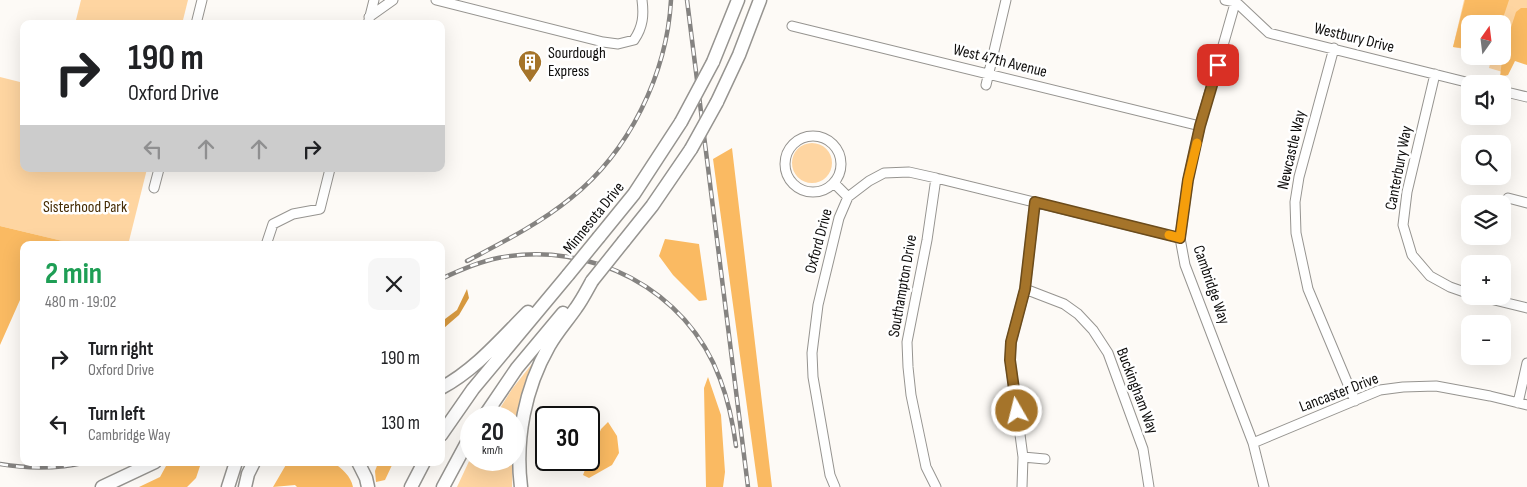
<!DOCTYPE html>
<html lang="en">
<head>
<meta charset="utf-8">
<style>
  body { margin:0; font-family:"Sofia Sans Condensed",sans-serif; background:#f6f6f6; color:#202124; height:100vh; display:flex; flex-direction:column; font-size:19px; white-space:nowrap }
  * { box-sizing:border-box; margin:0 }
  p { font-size:16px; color:#757577 }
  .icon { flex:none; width:28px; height:28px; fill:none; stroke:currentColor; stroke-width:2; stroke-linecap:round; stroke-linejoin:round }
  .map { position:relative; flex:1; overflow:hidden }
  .side { position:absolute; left:20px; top:241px; width:425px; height:225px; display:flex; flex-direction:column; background:#fff; border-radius:10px; box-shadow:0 5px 20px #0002 }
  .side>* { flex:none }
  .banner { position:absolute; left:20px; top:20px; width:425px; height:152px; border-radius:10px; box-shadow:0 5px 20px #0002; background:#fff; color:#202124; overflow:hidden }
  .needle { width:32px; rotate:14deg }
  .buttons { position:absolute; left:1461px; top:15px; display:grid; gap:10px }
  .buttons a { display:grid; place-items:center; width:50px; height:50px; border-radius:10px; background:#fff; box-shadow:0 5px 20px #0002; font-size:25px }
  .speed { position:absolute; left:460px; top:406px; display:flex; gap:10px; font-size:25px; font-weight:700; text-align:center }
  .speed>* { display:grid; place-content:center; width:65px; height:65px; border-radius:50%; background:#fff; box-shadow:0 5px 20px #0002; line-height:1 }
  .speed small { font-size:12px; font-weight:400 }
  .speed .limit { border:2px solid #111; border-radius:8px; background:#fff; color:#111 }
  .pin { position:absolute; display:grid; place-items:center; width:42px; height:42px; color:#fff; margin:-21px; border-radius:10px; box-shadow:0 2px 8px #0006 }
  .me { position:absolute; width:55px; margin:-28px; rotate:352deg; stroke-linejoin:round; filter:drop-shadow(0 0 4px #0008) }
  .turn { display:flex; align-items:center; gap:18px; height:105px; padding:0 25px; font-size:22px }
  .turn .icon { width:65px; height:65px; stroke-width:2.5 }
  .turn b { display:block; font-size:35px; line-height:42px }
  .lanes { display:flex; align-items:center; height:48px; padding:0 25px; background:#0003; justify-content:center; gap:25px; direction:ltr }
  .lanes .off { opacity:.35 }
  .round { display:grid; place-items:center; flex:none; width:52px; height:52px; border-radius:10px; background:#f6f6f6 }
  .headline { display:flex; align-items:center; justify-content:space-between; height:85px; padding:0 25px }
  h1 { font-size:30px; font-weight:700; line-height:38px; color:#1e9e55 }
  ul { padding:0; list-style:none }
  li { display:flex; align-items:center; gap:15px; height:65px; padding:0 25px }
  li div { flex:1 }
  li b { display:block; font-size:19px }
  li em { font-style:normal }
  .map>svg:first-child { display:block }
  .green { fill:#fed5a1 }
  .forest { fill:#faba62 }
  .water { fill:#d7993f }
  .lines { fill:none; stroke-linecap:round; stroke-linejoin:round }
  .minor-casing { stroke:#969490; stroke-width:11 }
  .highway-casing { stroke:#969490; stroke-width:15 }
  .minor { stroke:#fff; stroke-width:9 }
  .highway { stroke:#fff; stroke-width:12 }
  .rail-casing { stroke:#858381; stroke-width:4.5 }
  .rail { stroke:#fff; stroke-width:2.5; stroke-dasharray:8; stroke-linecap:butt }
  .highway-bridge-casing { stroke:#969490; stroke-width:15; stroke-linecap:butt }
  .highway-bridge { stroke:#fff; stroke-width:12 }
  .route-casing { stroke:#6b4b1b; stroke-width:12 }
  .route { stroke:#a5742a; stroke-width:9 }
  .slow { stroke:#f59e0b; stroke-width:9 }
  .labels { text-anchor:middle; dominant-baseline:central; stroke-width:5; stroke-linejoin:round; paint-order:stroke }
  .street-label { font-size:16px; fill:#0e0d0c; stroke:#fff }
  .poi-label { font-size:16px; fill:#0e0d0c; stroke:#fff; text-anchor:start }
  .park-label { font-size:16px; fill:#452c05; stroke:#fff }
</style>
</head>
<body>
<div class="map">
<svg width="1527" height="487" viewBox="0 0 1527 487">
  <rect width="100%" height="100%" fill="#fdfaf6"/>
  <!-- green -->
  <path class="green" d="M81 0H188L182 24H75Z
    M1464 0H1527V62L1510 58 1506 73 1489 68 1492 56H1502V24H1470V50L1453 47Z
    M0 77 24 83V169H147L128 245H79L0 226Z
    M792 163a20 20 0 1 1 40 0a20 20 0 1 1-40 0Z
    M539 355 514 453V418H494L512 389Z
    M471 457V460H513L512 487H457Z"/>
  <!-- forest -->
  <path class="forest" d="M1465 0H1509L1501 24H1470V49L1453 47Z
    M1521 8H1527V65L1515 61 1508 75 1500 77 1503 52 1516 12Z
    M732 148 772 487H758L713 159Z
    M0 226 71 243 70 245H24V299L20 300 0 345Z
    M665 239 699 244 707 300 699 301 673 275 659 256Z
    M708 377 721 415 725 472 723 487H706L704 388Z
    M608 422 617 436 619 453 612 465 589 478 583 475 601 429Z
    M333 462C342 469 351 476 353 487H297L295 485 273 487 287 463Z
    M201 463 196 478 187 487H139L160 477 166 466 173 463Z
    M378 463H393L385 480 376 482 375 471Z"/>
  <!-- water -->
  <path class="water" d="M467 289 469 298 459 315 444 328 441 334V322L457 310Z"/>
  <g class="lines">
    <!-- minor casing -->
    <g class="minor-casing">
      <path id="minor" d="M436 0 603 42 618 44 634 40C643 27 644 15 642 0
        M1225 0 1236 2 1269 33 1474 84
        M1236 0 1200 126 1188 180 1180 238 1185 265 1253 443 1264 487
        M369 17 393 0
        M196 24 202 0
        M368 24 374 0
        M792 26 1200 126
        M1334 48 1299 177 1295 202 1296 233 1308 289 1355 401
        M1435 74 1407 192 1403 225 1412 255 1430 276 1450 287 1470 294
        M986 85 1006 0
        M1502 91 1527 97
        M785 164a28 28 0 1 1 56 0a28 28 0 1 1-56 0Z
        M834 183 848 197
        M154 188 159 169
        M1508 198 1527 203
        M266 245 273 224 293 214 320 209 330 169
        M1025 289 1064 304 1078 314 1093 330 1108 353 1143 449 1149 487
        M1478 296 1527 308
        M1518 403 1527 363
        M1253 443 1380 390 1403 387 1436 386 1490 396 1527 405
        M1023 457 1045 459
        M835 487 830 475 813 377 812 353 818 305 839 218 848 197 869 181 884 173 909 172 936 178 1180 238
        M936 487 926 467 911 395 908 367 907 342 927 240 936 178
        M1022 487 1023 457 1010 360 1011 342 1025 289 1035 202"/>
    </g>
    <!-- highway casing -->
    <g class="highway-casing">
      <path id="highway" d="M713 62 738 0
        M717 102 739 55 760 0
        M599 237 634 194 681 122
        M624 241 652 206 691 149
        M441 388C475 370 501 339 528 312
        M483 418 517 368 563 313
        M441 435 473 389 568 275
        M358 462 366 478 368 487
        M102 487 155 462
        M228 487 236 462
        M245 487 248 474 254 462
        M411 487 424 462
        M443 487 471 435
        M521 487C515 439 525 388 549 346 557 332 567 321 576 308 582 300 587 290 592 281"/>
    </g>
    <!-- minor -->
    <use href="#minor" class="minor"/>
    <!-- highway -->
    <use href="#highway" class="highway"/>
    <!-- rail casing -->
    <g class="rail-casing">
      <path id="rail" d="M687 0 748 487
        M467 261C503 242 539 224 571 198 629 152 667 74 671 0
        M441 279C460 270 478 262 498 258 590 240 687 289 720 379 728 400 733 423 736 446
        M0 464C30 469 58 469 87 462"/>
    </g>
    <!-- rail -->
    <use href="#rail" class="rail"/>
    <!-- highway-bridge casing -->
    <g class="highway-bridge-casing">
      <path id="highway-bridge" d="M681 122 713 62
        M691 149 717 102
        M568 275 599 237
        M592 281 624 241"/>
    </g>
    <!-- highway-bridge -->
    <use href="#highway-bridge" class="highway-bridge"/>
  </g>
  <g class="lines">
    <!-- route casing -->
    <g class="route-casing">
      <path id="route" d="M1017 411 1010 360 1011 342 1025 289 1035 202 1180 238 1188 180 1200 126 1218 65"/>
    </g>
    <!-- route -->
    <use href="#route" class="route"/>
    <!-- slow -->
    <path class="slow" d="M1169 235 1180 238 1188 180 1197 143"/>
  </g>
  <!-- icons -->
  <defs>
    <g id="building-pin" transform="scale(1.25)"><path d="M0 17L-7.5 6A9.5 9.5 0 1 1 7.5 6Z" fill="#a5742a" stroke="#fff"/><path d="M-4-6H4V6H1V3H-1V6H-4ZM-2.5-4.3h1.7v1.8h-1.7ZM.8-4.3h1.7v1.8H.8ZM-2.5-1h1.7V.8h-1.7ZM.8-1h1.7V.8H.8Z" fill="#fff"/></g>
  </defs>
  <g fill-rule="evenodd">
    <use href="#building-pin" x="530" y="62"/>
  </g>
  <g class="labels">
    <!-- street labels -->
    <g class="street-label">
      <text transform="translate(1354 38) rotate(14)">Westbury Drive</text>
      <text transform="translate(1000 61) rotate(14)">West 47th Avenue</text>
      <text transform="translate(1292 150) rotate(-77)">Newcastle Way</text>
      <text transform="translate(1399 168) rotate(-79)">Canterbury Way</text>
      <text transform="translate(594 218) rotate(-51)">Minnesota Drive</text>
      <text transform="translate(819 241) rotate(-75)">Oxford Drive</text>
      <text transform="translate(1211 285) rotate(71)">Cambridge Way</text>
      <text transform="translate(903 286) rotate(-80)">Southampton Drive</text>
      <text transform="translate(1137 391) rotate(69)">Buckingham Way</text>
      <text transform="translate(1339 393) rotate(-21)">Lancaster Drive</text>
    </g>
    <!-- poi labels -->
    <g class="poi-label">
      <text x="548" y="53">Sourdough<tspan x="548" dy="18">Express</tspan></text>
    </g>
    <!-- park labels -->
    <g class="park-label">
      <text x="85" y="207">Sisterhood Park</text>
    </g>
  </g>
</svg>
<div class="buttons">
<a><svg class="needle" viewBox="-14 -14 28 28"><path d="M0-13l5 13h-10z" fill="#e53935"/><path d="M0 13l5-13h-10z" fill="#757577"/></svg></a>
<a><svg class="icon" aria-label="sound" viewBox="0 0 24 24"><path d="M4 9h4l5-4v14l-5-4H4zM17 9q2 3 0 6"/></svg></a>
<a><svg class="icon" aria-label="search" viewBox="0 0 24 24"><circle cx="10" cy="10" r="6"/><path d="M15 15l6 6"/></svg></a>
<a><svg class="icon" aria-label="layers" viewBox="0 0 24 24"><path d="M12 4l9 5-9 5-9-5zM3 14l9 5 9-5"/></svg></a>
<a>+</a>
<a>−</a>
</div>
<div class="speed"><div>20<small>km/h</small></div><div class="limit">30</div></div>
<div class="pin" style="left:1218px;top:65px;background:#d93025"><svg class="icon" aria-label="arrive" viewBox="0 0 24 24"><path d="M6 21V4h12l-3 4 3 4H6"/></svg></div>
<svg class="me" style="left:1017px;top:411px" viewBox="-20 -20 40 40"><circle r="17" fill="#a5742a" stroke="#fff" stroke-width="3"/><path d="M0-11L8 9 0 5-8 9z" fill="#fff"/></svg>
<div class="banner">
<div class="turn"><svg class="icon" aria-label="right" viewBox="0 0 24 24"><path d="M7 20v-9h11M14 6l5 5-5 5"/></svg><div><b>190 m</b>Oxford Drive</div></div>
<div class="lanes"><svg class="icon off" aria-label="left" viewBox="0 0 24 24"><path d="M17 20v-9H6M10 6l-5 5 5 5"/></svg><svg class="icon off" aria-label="ahead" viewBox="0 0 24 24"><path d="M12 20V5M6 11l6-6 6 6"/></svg><svg class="icon off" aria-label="ahead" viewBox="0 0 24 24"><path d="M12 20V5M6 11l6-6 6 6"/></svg><svg class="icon" aria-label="right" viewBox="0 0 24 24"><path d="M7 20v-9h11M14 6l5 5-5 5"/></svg></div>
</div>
<section class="side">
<div class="headline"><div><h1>2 min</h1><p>480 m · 19:02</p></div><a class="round"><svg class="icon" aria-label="close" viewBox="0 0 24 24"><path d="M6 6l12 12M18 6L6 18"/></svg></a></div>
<ul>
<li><svg class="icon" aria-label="right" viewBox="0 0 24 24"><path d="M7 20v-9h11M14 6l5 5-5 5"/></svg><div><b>Turn right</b><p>Oxford Drive</p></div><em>190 m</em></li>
<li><svg class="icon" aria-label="left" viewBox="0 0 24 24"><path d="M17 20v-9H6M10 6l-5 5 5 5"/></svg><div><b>Turn left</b><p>Cambridge Way</p></div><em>130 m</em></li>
</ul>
</section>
</div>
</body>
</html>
